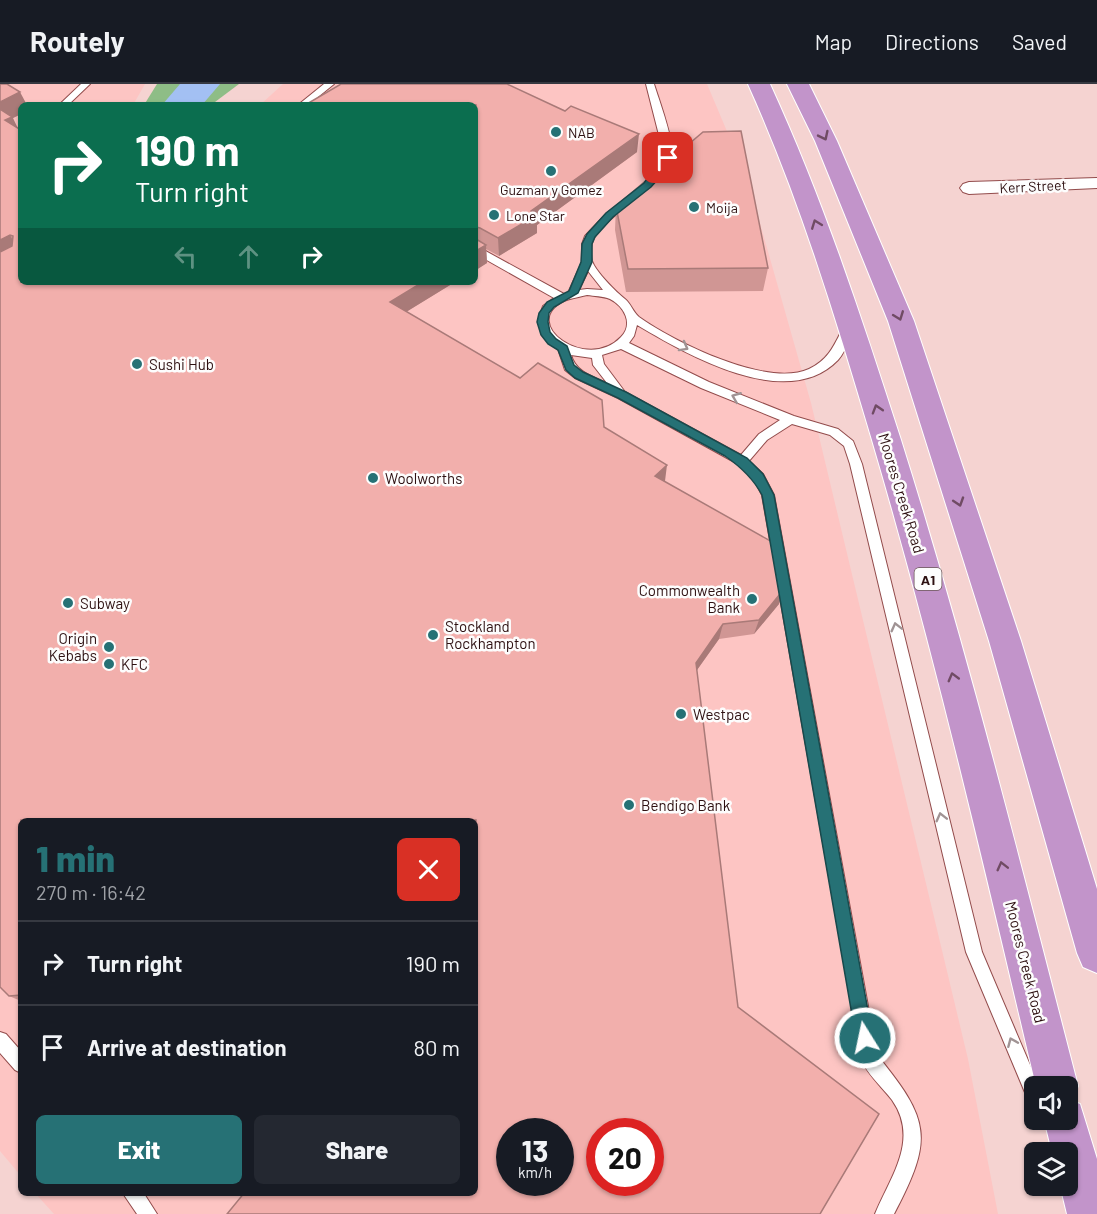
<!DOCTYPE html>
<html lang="en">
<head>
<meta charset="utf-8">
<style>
  body { margin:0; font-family:Barlow,sans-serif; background:#242831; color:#f1f3f6; height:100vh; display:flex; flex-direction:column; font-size:22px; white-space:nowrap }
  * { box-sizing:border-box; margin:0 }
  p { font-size:20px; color:#9ea1a6 }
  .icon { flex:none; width:33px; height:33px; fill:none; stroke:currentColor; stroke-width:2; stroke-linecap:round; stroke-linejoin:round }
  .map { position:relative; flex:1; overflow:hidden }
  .drawer { position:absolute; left:18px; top:734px; width:460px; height:378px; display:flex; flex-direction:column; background:#171b24; border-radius:9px; box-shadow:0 2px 4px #0004 }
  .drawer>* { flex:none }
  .hud { position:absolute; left:18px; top:18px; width:460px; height:183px; border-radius:9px; box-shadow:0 2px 4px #0004; background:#0b6e4f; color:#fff; overflow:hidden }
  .tools { position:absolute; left:1024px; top:992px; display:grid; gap:12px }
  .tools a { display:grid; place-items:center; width:54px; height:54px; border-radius:9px; background:#171b24; box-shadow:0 2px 4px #0004; font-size:30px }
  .speed { position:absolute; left:496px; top:1034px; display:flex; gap:12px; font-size:30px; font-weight:700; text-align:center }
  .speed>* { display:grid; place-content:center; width:78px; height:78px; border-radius:50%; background:#171b24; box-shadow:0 2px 4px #0004; line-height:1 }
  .speed small { font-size:15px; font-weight:400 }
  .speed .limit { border:9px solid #d22; background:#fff; color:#111 }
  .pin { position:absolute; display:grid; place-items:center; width:51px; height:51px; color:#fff; margin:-26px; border-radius:12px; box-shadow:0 3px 9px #0006 }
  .me { position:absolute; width:66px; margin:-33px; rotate:350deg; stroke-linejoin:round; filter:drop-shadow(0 0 4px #0008) }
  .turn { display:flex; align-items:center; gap:21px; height:126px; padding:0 18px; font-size:27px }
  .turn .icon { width:78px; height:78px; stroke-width:2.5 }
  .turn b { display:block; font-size:42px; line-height:51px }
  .lanes { display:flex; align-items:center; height:57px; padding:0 18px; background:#0003; justify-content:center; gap:30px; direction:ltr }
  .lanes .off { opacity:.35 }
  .round { display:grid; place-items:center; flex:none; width:63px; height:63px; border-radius:9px; background:#242831 }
  .headline { display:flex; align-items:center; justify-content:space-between; height:102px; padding:0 18px }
  h1 { font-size:36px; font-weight:800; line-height:45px; color:#267175 }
  .action { display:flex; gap:12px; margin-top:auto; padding:12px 18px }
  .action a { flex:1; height:69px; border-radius:9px; background:#267175; color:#fff; font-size:24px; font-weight:800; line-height:69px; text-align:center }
  .action a+a { background:#242831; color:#f1f3f6 }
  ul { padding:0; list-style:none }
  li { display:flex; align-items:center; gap:18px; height:84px; padding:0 18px; border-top:2px solid #363941 }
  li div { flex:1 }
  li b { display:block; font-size:22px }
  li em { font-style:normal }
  header { display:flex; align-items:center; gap:36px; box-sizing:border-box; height:84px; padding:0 30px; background:#171b24; border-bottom:2px solid #363941 }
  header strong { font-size:28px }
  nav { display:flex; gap:33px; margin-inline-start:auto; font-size:21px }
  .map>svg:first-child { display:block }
  .built { fill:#fdc5c3; fill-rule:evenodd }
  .green { fill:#8ebd86 }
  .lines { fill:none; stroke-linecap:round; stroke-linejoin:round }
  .river { fill:#a3c0f3; fill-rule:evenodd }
  .service-casing { stroke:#924b4b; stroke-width:2 }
  .minor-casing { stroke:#924b4b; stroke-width:2 }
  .trunk-casing { stroke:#fff; stroke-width:2 }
  .service { fill:#fff; fill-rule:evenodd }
  .minor { fill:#fff; fill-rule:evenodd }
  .trunk { fill:#c294ca; fill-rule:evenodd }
  .wall { fill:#d09694 }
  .shaded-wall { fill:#a97a78 }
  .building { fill:#f2afac; stroke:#a97a78; stroke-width:1.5; fill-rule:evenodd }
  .oneway { stroke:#704b64 }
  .oneway2 { stroke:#a09394 }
  .route { fill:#267175; stroke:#19494c; stroke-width:1.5 }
  .poi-dot { fill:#267175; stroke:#fdfdfd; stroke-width:2 }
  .labels { text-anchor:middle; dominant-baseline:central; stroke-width:5; stroke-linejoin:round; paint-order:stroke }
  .far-poi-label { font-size:14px; fill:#2d1011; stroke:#fdfdfd; text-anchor:start }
  .far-street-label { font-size:14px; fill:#2d1011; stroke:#fdfdfd }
  .shield { fill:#fdfdfd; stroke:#6b5758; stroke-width:1.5 }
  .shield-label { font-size:14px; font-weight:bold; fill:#2d1011 }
  .poi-label { font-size:15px; fill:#2d1011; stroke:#fdfdfd; text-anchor:start }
  .street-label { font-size:15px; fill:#2d1011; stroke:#fdfdfd }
</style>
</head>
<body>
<header>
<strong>Routely</strong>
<nav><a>Map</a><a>Directions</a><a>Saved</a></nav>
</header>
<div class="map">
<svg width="1097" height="1130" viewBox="0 0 1097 1130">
  <rect width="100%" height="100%" fill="#f5d3d1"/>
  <!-- built -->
  <path class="built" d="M0 0H145L133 21H21V198H476V21H260L283 0H707L748 97 811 319 968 975 998 1130H54L35 1109 476 1108V736H21V1092L0 1067ZM510 1047H561V1098H510ZM600 1047H651V1098H600Z"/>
  <!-- green -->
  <path class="green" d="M157 0H239L211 21H144Z"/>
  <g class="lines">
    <!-- river -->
    <path class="river" d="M180 0H220L202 21H162Z"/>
    <!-- service casing -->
    <g class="service-casing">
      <path id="service" d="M81 0H90L68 21H59Z
        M324 0H334L308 21H298Z
        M646 0H654C659 16 674 56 672 71 671 81 663 94 654 98L649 95 661 79 663 67Z
        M630 112 633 113V117C622 126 595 145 592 159 591 163 591 173 592 177 596 188 616 208 625 215 631 220 633 228 639 233 674 258 767 304 809 285 830 275 835 259 845 240L849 239 854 243C850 254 846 267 838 276 787 329 686 270 637 241L634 252 629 259 709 298 794 332 838 345 853 357 862 380 982 868 1039 1002H1035V1021L1029 1018 966 868 850 380 844 362 830 351 792 340 767 356 749 377 763 390 774 411 877 971C930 1036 934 1054 894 1130H875C890 1093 920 1056 892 1016 882 1003 867 990 861 975L762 411 754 396 738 380 618 314 575 294 565 286 558 265 544 253 538 237 543 222 554 214 476 170V163L480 164 564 210 568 209 582 178V160L585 152 607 129ZM588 187 603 206 587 205 579 206ZM587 211C594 212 603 212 610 215 624 222 634 240 621 253 587 289 518 239 564 217 571 214 580 213 587 211ZM621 265 701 304 780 336 759 350 741 371 625 308 604 280 602 271ZM571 271 592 274 593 281 607 299C591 292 576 288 571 271Z
        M0 948 6 950 21 967V989L15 986 0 969Z
        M122 1108H143L157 1130H137Z"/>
    </g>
    <!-- minor casing -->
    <g class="minor-casing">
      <path id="minor" d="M1097 94V104L969 110 963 108 960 104 963 100 969 98Z"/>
    </g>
    <!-- trunk casing -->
    <g class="trunk-casing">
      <path id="trunk" d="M748 0H770C823 115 862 235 901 356 968 569 1022 786 1078 1002L1072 1017 1080 1020 1097 1075V1130H1067L1060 1101H1068V1068H1052L1044 1035H1068V1002H1036C985 786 935 569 872 356 836 235 800 115 748 0Z
        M787 0H809L837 57 914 237 1021 557 1097 805V889L1083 883 1077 869 989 557 888 237 815 57Z"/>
    </g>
    <!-- service -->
    <use href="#service" class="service"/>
    <!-- minor -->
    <use href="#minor" class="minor"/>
    <!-- trunk -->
    <use href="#trunk" class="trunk"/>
  </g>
  <!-- wall -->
  <path class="wall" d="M0 0 21 21V30L13 34 21 198H455L406 228 604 343 665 397 779 520 754 550 719 555 697 586 476 1108 21 736V917L9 912Z
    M476 21 637 68 537 141V149L499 172 486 165 487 179 476 186Z
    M616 122 768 184 763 207 626 208 615 146Z"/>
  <!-- shaded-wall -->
  <path class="shaded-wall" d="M20 8 27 21H21V30L13 34 21 51 0 35V18Z
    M639 50 637 68 537 141V149L499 172 498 154 531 127Z
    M10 151 20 169 0 179V156Z
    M486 161 487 179 476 186V167Z
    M423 198H455L393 236 390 218Z
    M667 381 665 397 653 409 655 392Z
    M784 505 779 520 754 550 759 536Z
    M723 540 719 555 692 593 696 579Z"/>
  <!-- building -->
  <path class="building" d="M0 0H7L20 8 0 18Z
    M341 0H507L565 27 571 22 639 50 531 127 537 131 498 154 480 144 476 143V21H305Z
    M0 25 12 33 5 36 21 46V198H423L390 218 520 294 538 279 602 316 604 343 667 381 655 392 774 459 784 505 759 536 723 540 696 579 738 923 879 1030 820 1130H227L245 1108H476V736H21V911L9 912 0 903V168L12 162 13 152 10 151 0 156ZM510 1047H561V1098H510ZM600 1047H651V1098H600Z
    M741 47 768 184 628 185 616 122 703 48Z
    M476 155 486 161 476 167Z"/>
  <!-- one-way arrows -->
  <defs><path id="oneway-chevron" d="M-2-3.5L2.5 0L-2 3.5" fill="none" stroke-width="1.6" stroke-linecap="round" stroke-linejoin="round" transform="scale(1.5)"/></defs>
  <g class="oneway">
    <use href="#oneway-chevron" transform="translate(824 52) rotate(64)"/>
    <use href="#oneway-chevron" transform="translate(816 140) rotate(-111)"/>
    <use href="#oneway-chevron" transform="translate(899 232) rotate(69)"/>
    <use href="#oneway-chevron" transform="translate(877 325) rotate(-107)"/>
    <use href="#oneway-chevron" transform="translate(959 418) rotate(72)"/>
    <use href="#oneway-chevron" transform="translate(953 593) rotate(-105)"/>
    <use href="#oneway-chevron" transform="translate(1002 782) rotate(-104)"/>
  </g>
  <g class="oneway2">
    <use href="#oneway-chevron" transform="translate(684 263) rotate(29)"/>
    <use href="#oneway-chevron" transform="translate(736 313) rotate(-158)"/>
    <use href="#oneway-chevron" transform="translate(896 543) rotate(-104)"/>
    <use href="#oneway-chevron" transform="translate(941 733) rotate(-104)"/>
    <use href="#oneway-chevron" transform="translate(1012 958) rotate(-113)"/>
  </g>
  <!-- route -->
  <path class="route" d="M664 72 672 74 667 85 651 103 613 133 595 153 592 160V178L578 209 554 223 549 229 548 238 550 248 556 255 567 262 574 281 583 288 626 308 747 374 763 390 774 411 873 954 871 960 865 962 859 960 856 954 762 411C753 394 741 383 725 372L618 314 575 294 566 286 558 266 548 260 541 251 537 238 539 229 547 218 569 207 581 178 582 160 587 150 606 129 644 99Z"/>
  <!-- markers -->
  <g class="poi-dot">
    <circle cx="556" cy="48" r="6"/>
    <circle cx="551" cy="87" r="6"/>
    <circle cx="694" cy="123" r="6"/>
    <circle cx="494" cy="131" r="6"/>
    <circle cx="137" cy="280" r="6"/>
    <circle cx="373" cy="394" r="6"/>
    <circle cx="752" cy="515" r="6"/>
    <circle cx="68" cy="519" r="6"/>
    <circle cx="433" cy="551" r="6"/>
    <circle cx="109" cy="563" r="6"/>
    <circle cx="109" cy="580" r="6"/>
    <circle cx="681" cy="630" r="6"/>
    <circle cx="629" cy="721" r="6"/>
  </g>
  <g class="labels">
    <!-- far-poi labels -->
    <g class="far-poi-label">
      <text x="568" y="48">NAB</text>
      <text x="551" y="105" text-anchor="middle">Guzman y Gomez</text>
      <text x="706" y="123">Moija</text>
      <text x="506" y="131">Lone Star</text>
    </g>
    <!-- far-street labels -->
    <g class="far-street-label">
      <text transform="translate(1033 102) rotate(-3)">Kerr Street</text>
    </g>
    <!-- shield labels -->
    <rect class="shield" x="914.5" y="484" width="27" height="22" rx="4.5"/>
    <g class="shield-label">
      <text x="928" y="495">A1</text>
    </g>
    <!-- poi labels -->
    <g class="poi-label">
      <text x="149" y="280">Sushi Hub</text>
      <text x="385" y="394">Woolworths</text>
      <text x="740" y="506" text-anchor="end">Commonwealth<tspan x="740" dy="17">Bank</tspan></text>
      <text x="80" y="519">Subway</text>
      <text x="445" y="542">Stockland<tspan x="445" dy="17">Rockhampton</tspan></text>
      <text x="97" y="554" text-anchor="end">Origin<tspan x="97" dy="17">Kebabs</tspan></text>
      <text x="121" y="580">KFC</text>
      <text x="693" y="630">Westpac</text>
      <text x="641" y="721">Bendigo Bank</text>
    </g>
    <!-- street labels -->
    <g class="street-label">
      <text transform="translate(902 409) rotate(73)">Moores Creek Road</text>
      <text transform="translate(1026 878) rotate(76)">Moores Creek Road</text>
    </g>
  </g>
</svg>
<div class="tools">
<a><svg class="icon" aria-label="sound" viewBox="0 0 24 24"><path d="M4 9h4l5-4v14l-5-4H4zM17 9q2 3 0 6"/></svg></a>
<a><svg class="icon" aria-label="layers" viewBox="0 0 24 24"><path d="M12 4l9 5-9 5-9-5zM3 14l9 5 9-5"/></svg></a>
</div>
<div class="speed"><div>13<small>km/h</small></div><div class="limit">20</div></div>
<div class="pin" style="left:668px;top:74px;background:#d93025"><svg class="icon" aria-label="arrive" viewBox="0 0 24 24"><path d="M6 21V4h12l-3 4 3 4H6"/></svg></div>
<svg class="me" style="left:865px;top:954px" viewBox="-20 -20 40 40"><circle r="17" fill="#267175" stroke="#fff" stroke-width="3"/><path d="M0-11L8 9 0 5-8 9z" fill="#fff"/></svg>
<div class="hud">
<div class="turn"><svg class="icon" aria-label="right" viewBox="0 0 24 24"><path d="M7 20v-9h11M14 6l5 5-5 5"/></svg><div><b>190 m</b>Turn right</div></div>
<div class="lanes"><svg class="icon off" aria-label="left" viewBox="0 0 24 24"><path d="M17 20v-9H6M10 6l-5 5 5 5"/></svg><svg class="icon off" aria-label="ahead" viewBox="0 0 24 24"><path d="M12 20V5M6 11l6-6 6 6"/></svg><svg class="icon" aria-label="right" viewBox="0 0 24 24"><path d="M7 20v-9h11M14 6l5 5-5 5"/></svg></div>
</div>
<section class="drawer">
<div class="headline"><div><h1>1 min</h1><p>270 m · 16:42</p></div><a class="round" style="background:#d93025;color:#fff"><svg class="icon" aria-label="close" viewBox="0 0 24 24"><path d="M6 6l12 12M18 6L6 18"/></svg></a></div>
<ul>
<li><svg class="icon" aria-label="right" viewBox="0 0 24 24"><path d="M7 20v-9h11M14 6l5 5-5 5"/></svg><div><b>Turn right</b></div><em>190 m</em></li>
<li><svg class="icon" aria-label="arrive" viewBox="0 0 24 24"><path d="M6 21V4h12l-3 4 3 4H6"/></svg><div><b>Arrive at destination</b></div><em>80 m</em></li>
</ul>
<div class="action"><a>Exit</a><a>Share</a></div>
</section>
</div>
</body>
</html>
